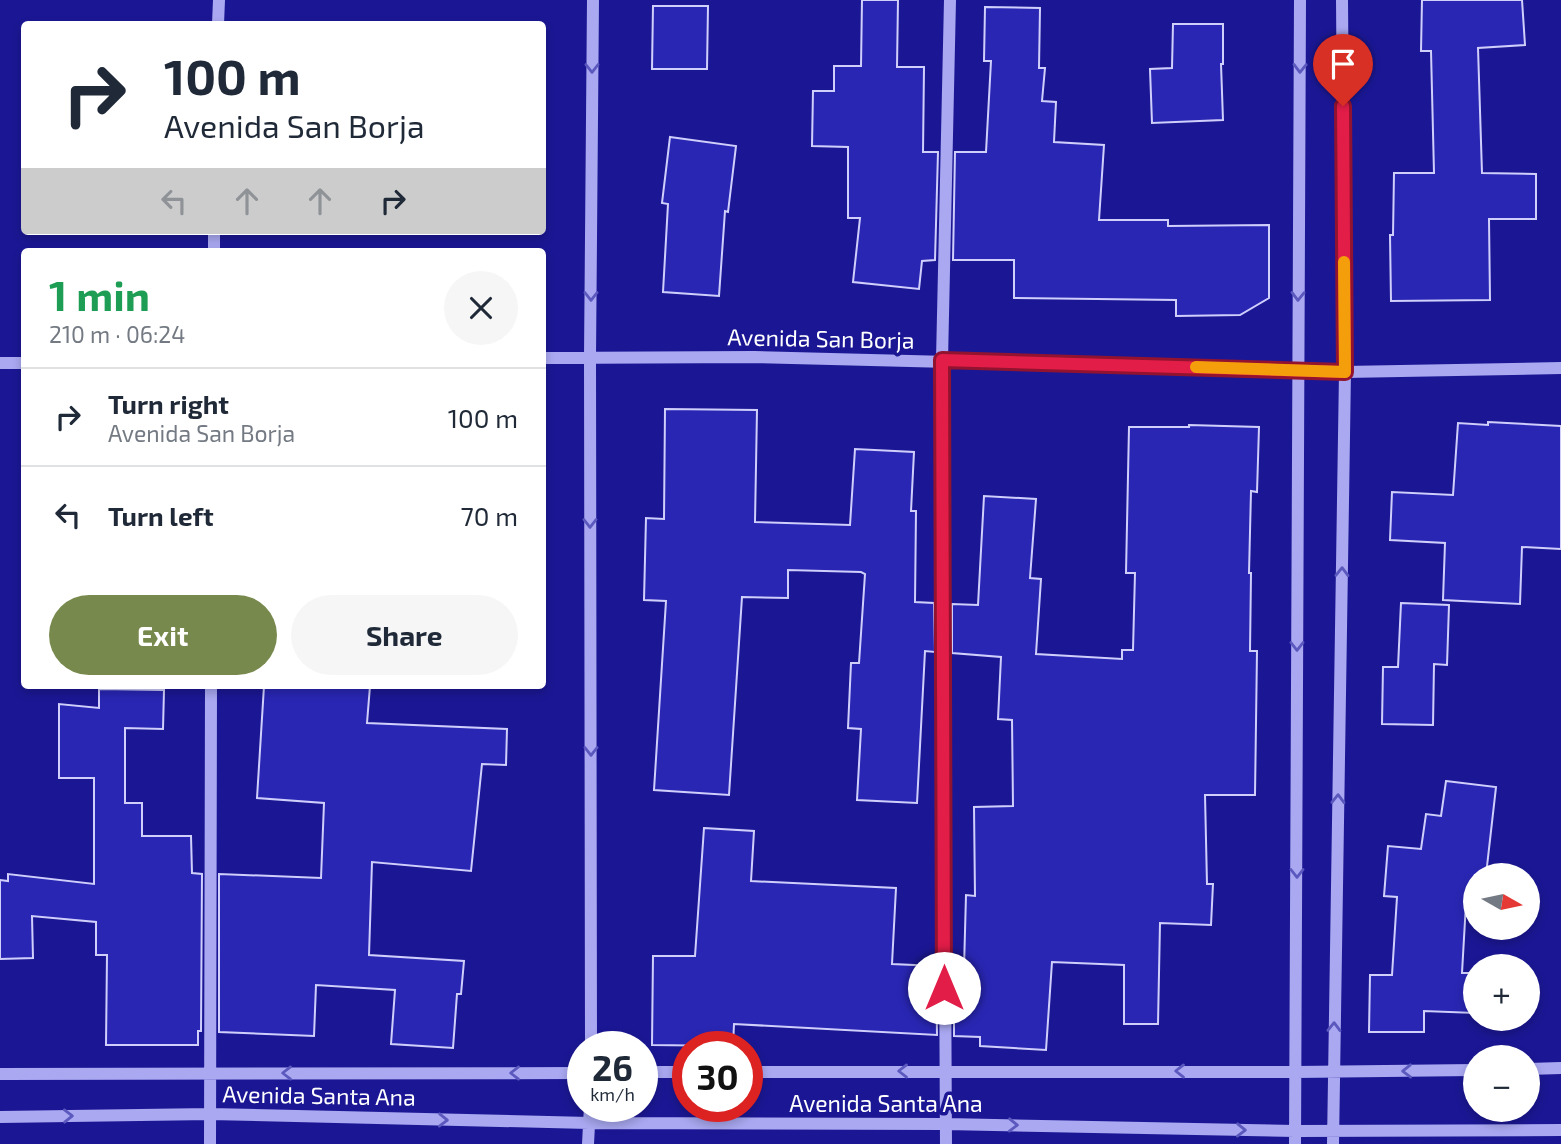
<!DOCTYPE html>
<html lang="en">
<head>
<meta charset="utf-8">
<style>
  body { margin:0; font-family:"Exo 2",sans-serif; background:#f6f6f7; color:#1f2937; height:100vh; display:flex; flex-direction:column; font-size:26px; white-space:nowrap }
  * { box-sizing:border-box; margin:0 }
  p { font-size:23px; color:#747a83 }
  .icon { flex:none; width:38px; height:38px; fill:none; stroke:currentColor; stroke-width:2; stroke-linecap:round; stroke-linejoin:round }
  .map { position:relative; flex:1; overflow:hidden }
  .side { position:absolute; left:21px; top:248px; width:525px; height:441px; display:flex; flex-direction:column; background:#fff; border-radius:7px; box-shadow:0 4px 10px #0003 }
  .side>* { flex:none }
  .banner { position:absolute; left:21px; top:21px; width:525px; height:214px; border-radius:7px; box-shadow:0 4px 10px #0003; background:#fff; color:#1f2937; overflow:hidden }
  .needle { width:46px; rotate:99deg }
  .fabs { position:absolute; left:1463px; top:863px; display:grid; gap:14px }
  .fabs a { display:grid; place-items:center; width:77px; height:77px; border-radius:50%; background:#fff; box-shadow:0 4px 10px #0003; font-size:35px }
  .speed { position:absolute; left:567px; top:1031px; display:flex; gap:14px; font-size:35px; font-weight:700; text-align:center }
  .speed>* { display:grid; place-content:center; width:91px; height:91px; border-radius:50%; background:#fff; box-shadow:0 4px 10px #0003; line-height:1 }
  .speed small { font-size:18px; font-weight:400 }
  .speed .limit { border:10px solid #d22; background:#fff; color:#111 }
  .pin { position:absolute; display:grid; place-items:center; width:60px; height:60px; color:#fff; margin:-72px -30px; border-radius:50% 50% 50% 0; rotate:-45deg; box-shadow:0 0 7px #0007 }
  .pin .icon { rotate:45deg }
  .me { position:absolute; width:77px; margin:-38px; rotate:0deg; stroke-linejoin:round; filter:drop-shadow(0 0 5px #0008) }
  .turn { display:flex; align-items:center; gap:24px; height:147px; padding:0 28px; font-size:32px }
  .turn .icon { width:91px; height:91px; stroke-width:2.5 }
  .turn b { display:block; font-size:49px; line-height:60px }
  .lanes { display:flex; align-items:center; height:66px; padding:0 28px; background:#0003; justify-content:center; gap:35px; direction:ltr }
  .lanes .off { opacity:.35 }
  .round { display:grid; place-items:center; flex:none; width:74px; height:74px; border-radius:37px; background:#f6f6f7 }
  .overview { display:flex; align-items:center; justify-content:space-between; height:119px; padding:0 28px }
  h1 { font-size:42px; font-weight:700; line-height:52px; color:#1e9e55 }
  .cta { display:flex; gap:14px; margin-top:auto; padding:14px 28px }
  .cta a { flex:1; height:80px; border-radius:42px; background:#78894d; color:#fff; font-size:28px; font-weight:700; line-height:80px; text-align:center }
  .cta a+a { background:#f6f6f7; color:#1f2937 }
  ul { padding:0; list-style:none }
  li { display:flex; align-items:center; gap:21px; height:98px; padding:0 28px; border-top:2px solid #e0e1e3 }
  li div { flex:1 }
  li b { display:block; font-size:26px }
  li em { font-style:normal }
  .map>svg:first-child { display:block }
  .building { fill:#2926b3; stroke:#d0cffc; stroke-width:2 }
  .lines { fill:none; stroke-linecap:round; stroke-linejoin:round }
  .minor { stroke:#a9a8f1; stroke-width:12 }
  .oneway { stroke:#5b58be }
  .route-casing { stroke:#92132f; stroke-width:18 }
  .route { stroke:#e11d48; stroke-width:12 }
  .slow { stroke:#f59e0b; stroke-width:12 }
  .labels { text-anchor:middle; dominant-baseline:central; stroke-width:7; stroke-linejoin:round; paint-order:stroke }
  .street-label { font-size:23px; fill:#fff; stroke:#1b1794 }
</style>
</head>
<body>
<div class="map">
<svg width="1561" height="1144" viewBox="0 0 1561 1144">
  <rect width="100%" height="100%" fill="#1b1794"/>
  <!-- building -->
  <path class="building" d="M862 0H898L897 67H924L923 152H938L935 260 922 261 919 289 853 282 860 218H848V147L812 146 813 91H834V66H861Z
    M1422 0H1522L1525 45 1478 48 1482 173 1536 174V219H1489L1490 300 1391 301 1390 235H1393L1394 173H1434L1431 51H1421Z
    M653 6H708L707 69H652Z
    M985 7 1040 8 1039 68H1045L1042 101 1056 102 1054 142 1104 145 1099 220H1168V226L1269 225V298L1240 315 1176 316V300L1014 298V260H953L955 152H986L991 61H984Z
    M1173 24H1223V64H1221L1223 120 1152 123 1150 69 1172 68Z
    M670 137 736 146 728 212 725 211 719 296 663 292 668 204 662 203Z
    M665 409 757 410 755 522 850 525 855 449 914 452 911 511H916L915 602 934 603 935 652 925 651 917 803 857 800 861 729 848 728 851 663H859L865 574 861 572 788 570V598L742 597 729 795 654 790 666 601 644 600 646 518 664 519Z
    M1488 422 1561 426V549L1522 547 1520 604 1443 600 1445 543 1390 540 1392 492 1453 495 1458 423 1488 425Z
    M1189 425 1259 427 1257 492 1251 491 1249 573H1251L1250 651H1257L1255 795H1205L1207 884H1213L1211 925 1160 923 1158 1024H1124V965L1052 962 1046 1050 980 1046V1037L954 1036V967L964 968 966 895 975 896 974 807 1013 806 1012 720 998 719 1001 657 952 653V604L978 605 984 496 1036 499 1030 578 1041 579 1036 654 1122 659V650H1133L1135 573H1126L1129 427H1189Z
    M1401 603 1449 605 1447 665 1434 664 1433 725 1382 724 1383 667H1398Z
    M264 686H370L367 723 507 729 506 765 482 764 471 871 372 862 369 955 464 961 461 994H457L453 1048 391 1044 395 990 316 985 314 1036 219 1032V874L321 878 324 803 257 798Z
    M99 689 164 690 163 729 125 728V803H142V836H191L192 873 202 874 201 1031H198V1045H106L107 955H96V922L32 916 33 958 0 959V880L8 881V874L94 884V778H59V704L99 708Z
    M1446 781 1496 787 1486 875H1475V904L1466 903 1462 973H1475V1013L1424 1011V1032H1369L1370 975H1392L1397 897 1384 896 1388 846 1421 849 1426 814 1441 816Z
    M704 828 754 831 751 881 896 888 892 964 936 966 937 1035 734 1024 733 1046 652 1045 653 956H695Z"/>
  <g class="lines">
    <!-- minor -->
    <path class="minor" d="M218 24 219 0
      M214 252V231
      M542 358 754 357 1345 372 1561 368
      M0 363H24
      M591 1046 590 357 593 0
      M1528 1069 1561 1068
      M642 1072H688
      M747 1072H1296L1475 1070
      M0 1074 583 1073
      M0 1117 210 1114 589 1123 946 1124 1295 1131 1561 1130
      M210 1144 211 686
      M588 1144 590 1106
      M946 1144 942 360 950 0
      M1295 1144 1300 0
      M1333 1144 1345 372 1342 0"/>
  </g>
  <!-- one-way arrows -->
  <defs><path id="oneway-chevron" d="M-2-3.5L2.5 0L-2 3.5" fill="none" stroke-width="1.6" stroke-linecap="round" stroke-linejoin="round" transform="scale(1.75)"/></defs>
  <g class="oneway">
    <use href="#oneway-chevron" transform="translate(592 68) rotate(90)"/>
    <use href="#oneway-chevron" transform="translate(1300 68) rotate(91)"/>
    <use href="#oneway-chevron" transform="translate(591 296) rotate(90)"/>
    <use href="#oneway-chevron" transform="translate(1298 296) rotate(91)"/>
    <use href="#oneway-chevron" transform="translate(590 523) rotate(90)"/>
    <use href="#oneway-chevron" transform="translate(1342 572) rotate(-89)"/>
    <use href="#oneway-chevron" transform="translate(1297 646) rotate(90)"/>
    <use href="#oneway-chevron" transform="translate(591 751) rotate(90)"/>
    <use href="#oneway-chevron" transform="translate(1338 799) rotate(-89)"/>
    <use href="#oneway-chevron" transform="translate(1297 873) rotate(90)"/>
    <use href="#oneway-chevron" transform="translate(1334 1027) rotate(-89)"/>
    <use href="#oneway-chevron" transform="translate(903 1071) rotate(180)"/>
    <use href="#oneway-chevron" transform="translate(1180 1071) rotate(-180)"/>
    <use href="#oneway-chevron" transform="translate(1407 1071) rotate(179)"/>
    <use href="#oneway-chevron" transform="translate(287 1073) rotate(180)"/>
    <use href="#oneway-chevron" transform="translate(515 1073) rotate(180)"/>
    <use href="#oneway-chevron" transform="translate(68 1116) rotate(-1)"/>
    <use href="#oneway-chevron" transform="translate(443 1120) rotate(1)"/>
    <use href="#oneway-chevron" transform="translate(1013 1125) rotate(1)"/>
    <use href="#oneway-chevron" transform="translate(1241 1130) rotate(1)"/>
  </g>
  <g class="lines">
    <!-- route casing -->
    <g class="route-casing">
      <path id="route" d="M944 988 942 360 1345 372 1343 106"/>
    </g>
    <!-- route -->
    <use href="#route" class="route"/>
    <!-- slow -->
    <path class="slow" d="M1196 367 1345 372 1344 262"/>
  </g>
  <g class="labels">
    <!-- street labels -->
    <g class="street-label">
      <text transform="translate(821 338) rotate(1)">Avenida San Borja</text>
      <text transform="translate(319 1095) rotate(1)">Avenida Santa Ana</text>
      <text x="886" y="1103">Avenida Santa Ana</text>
    </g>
  </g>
</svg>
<div class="fabs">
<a><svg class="needle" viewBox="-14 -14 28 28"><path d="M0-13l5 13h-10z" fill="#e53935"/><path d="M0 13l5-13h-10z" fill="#747a83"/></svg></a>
<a>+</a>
<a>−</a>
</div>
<div class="speed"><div>26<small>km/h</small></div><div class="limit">30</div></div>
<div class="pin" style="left:1343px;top:106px;background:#d93025"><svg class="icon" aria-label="arrive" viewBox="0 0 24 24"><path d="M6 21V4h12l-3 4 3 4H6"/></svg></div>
<svg class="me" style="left:944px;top:988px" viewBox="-20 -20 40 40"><circle r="19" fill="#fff"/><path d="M0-13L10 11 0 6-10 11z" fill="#e11d48"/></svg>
<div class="banner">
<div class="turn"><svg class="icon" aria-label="right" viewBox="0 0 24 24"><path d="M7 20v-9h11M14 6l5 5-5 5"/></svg><div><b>100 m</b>Avenida San Borja</div></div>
<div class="lanes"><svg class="icon off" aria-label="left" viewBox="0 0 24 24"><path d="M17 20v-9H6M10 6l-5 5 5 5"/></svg><svg class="icon off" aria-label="ahead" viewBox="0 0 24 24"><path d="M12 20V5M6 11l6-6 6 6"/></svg><svg class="icon off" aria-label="ahead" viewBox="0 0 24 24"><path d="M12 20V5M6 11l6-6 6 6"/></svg><svg class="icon" aria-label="right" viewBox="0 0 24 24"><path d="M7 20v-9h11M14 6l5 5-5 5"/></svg></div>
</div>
<section class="side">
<div class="overview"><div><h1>1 min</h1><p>210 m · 06:24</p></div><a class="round"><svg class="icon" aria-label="close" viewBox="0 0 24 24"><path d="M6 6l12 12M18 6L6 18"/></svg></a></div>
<ul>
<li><svg class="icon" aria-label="right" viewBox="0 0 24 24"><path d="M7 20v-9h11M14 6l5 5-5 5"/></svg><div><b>Turn right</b><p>Avenida San Borja</p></div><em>100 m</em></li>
<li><svg class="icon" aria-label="left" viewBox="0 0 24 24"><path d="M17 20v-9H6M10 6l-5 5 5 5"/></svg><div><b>Turn left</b></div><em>70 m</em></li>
</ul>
<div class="cta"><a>Exit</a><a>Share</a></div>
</section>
</div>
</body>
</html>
